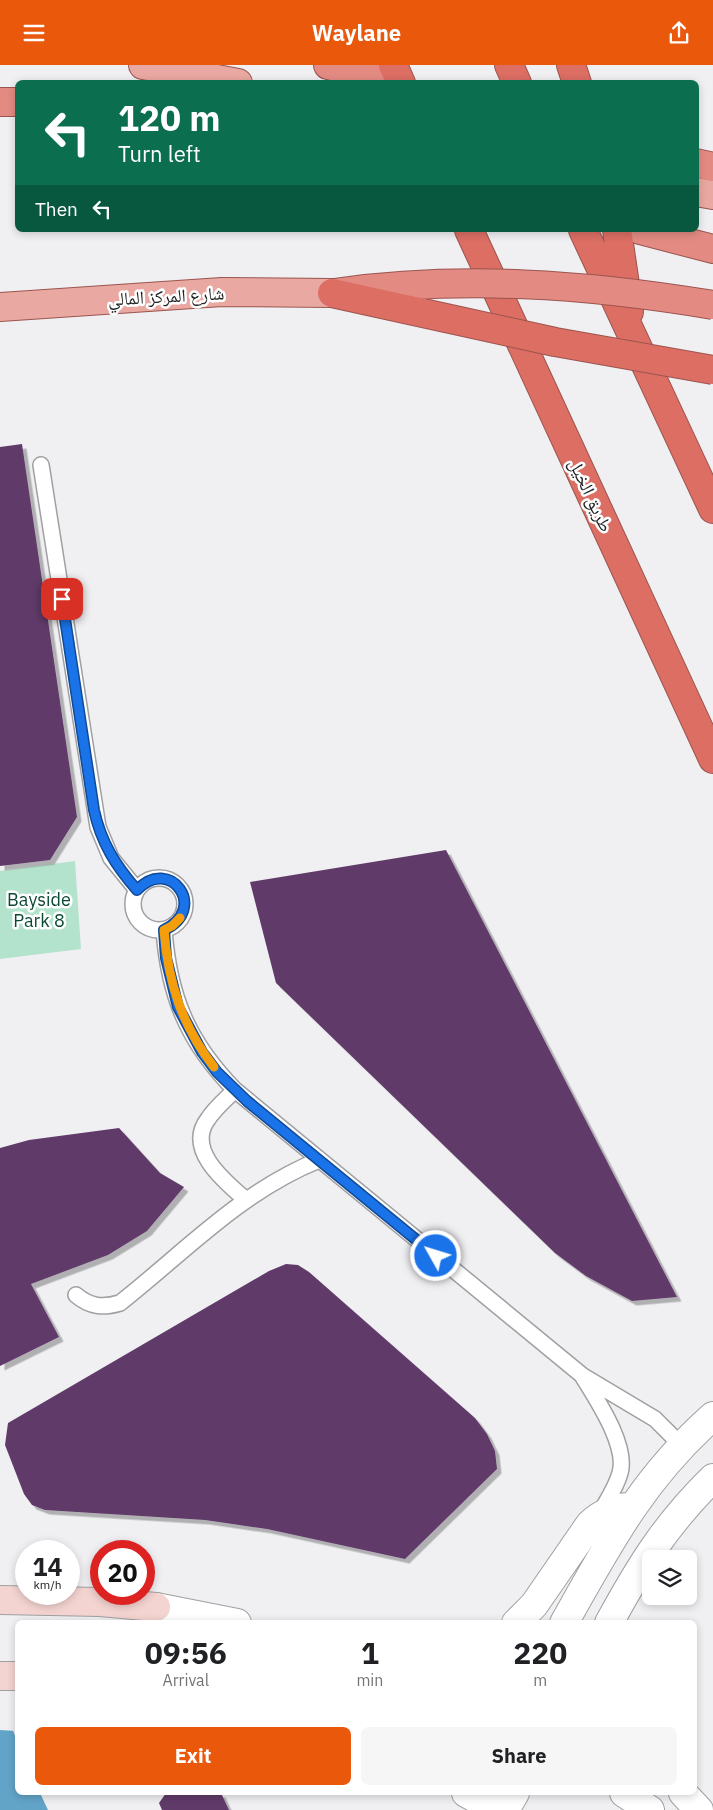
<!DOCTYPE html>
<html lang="en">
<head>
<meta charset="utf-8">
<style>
  body { margin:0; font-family:"IBM Plex Sans","Noto Naskh Arabic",sans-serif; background:#f6f6f6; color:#202124; height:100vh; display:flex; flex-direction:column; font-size:19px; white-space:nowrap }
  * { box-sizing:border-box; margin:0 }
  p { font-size:16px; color:#757577 }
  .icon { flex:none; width:28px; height:28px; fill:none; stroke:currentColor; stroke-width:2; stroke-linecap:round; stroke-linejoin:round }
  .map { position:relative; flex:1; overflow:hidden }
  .details { position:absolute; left:15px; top:1555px; width:682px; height:175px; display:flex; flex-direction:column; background:#fff; border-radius:8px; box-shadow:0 2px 8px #0003 }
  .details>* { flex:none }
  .top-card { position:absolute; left:15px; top:15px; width:684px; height:152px; border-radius:8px; box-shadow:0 2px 8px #0003; background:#0b6e4f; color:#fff; overflow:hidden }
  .controls { position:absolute; left:642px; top:1485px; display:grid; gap:10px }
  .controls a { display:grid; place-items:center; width:55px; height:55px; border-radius:8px; background:#fff; box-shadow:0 2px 8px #0003; font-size:25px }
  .speed { position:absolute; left:15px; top:1475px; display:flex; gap:10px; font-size:25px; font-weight:700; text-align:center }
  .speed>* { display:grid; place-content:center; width:65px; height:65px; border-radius:50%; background:#fff; box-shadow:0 2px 8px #0003; line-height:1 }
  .speed small { font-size:12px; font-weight:400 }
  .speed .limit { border:8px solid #d22; background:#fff; color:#111 }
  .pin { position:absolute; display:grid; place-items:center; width:42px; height:42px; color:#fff; margin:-21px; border-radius:10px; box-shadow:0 2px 8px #0006 }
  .me { position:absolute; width:55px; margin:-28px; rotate:309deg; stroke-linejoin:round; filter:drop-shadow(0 0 4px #0008) }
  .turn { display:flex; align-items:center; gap:18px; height:105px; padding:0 20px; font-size:22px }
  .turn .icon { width:65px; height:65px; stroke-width:2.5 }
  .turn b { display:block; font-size:35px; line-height:42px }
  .then { display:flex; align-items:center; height:48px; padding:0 20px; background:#0003; gap:10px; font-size:19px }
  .eta { display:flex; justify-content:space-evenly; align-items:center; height:85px; text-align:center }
  .eta b { font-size:30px; font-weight:700; line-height:35px }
  .button { display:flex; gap:10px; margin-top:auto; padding:10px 20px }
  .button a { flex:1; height:58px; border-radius:8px; background:#ea580c; color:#fff; font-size:20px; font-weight:700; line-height:58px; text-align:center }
  .button a+a { background:#f6f6f6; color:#202124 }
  header { display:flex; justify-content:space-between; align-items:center; height:65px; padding:0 20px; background:#ea580c; color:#fff; font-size:22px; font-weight:700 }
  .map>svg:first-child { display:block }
  .green { fill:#b4e3cd }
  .water { fill:#62a4c8 }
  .pier { fill:#f0f0f3 }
  .building { fill:#613b69; filter:url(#shadow) }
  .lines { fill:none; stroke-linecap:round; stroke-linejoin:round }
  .service-casing { stroke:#a0a0a3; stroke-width:18 }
  .tertiary-casing { stroke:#a0a0a3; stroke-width:30 }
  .secondary-casing { stroke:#a0a0a3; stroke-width:30 }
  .primary-casing { stroke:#9b544e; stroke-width:30 }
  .trunk-casing { stroke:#9b544e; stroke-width:30 }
  .motorway-casing { stroke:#9b544e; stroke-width:30 }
  .service { stroke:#fff; stroke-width:15 }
  .tertiary { stroke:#fff; stroke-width:28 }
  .secondary { stroke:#f4d4d0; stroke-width:28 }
  .primary { stroke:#eaa8a2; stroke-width:28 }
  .trunk { stroke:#e38b83; stroke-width:28 }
  .motorway { stroke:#dc6e64; stroke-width:28 }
  .trunk-bridge-casing { stroke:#9b544e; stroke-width:30; stroke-linecap:butt }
  .motorway-bridge-casing { stroke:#9b544e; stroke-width:30; stroke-linecap:butt }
  .trunk-bridge { stroke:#e38b83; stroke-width:28 }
  .motorway-bridge { stroke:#dc6e64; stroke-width:28 }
  .route-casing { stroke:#114b97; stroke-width:12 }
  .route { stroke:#1a73e8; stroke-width:9 }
  .slow { stroke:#f59e0b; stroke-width:9 }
  .labels { text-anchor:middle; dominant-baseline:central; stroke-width:5; stroke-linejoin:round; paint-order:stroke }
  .street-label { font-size:18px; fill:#222324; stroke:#fefeff }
  .park-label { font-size:18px; fill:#0c4934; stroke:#fefeff }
</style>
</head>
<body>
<header><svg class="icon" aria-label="menu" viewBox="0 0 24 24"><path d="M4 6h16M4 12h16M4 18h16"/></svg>Waylane<svg class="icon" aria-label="share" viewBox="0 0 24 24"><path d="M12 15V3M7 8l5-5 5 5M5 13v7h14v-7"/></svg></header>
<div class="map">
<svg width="713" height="1745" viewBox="0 0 713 1745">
  <defs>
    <filter id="shadow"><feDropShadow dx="4.5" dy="4.5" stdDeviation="0" flood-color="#0004"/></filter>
  </defs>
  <rect width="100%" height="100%" fill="#f0f0f3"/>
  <!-- green -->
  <path class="green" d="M75 796 81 884 0 894V806Z"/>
  <!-- water -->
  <path class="water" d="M0 1631 17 1676 18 1728H40L48 1745H0Z"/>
  <!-- pier -->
  <path class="pier" d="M0 1629 2 1630 16 1666 0 1665Z"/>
  <!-- building -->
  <path class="building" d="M22 379 77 752 50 795 0 801V382Z
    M446 785 677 1232 632 1236 586 1211 555 1188 276 918 250 817Z
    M119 1063 160 1108 184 1122 147 1166 108 1190 31 1219 59 1272 0 1301V1083L29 1075Z
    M286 1199 298 1200 309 1207 475 1353 487 1369 495 1386 497 1404 405 1494 267 1464 205 1455 45 1445 32 1440 24 1429 5 1380 8 1358 269 1206Z
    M166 1728H221L229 1745H162L159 1738Z"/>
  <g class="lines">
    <!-- service casing -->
    <g class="service-casing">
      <path id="service" d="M41 400 98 762 111 793 137 825
        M133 839a26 26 0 1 1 52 0a26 26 0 1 1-52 0Z
        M164 865C169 932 188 977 235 1025L583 1311 655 1354 673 1372 678 1384
        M235 1025C226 1034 215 1043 208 1054 185 1084 224 1116 245 1134
        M76 1230C90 1242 103 1243 120 1238 186 1186 240 1127 319 1095
        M583 1312C597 1335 628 1381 620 1408 616 1423 606 1437 599 1450"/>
    </g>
    <!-- tertiary casing -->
    <g class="tertiary-casing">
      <path id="tertiary" d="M156 1542 237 1558
        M516 1558 534 1540 590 1459C602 1448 614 1442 631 1442
        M564 1558C609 1478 643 1413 713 1351
        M609 1558C640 1501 666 1459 713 1413
        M466 1728 497 1745
        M624 1728 650 1745
        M683 1728 699 1745
        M505 1745 515 1728"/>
    </g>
    <!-- secondary casing -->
    <g class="secondary-casing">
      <path id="secondary" d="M0 1535 100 1537 156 1542
        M0 1611H18"/>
    </g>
    <!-- primary casing -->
    <g class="primary-casing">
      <path id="primary" d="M143 0 238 18
        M696 127 713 130
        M0 242 222 227 332 228"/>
    </g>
    <!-- trunk casing -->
    <g class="trunk-casing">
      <path id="trunk" d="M328 0 398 18
        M0 37H18
        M696 98 713 102
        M640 165 713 184"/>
    </g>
    <!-- motorway casing -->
    <g class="motorway-casing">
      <path id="motorway" d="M393 0 401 18
        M509 0 517 18
        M571 0 577 18
        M469 165 713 694
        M583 165 713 444
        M617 165 629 247"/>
    </g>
    <!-- service -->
    <use href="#service" class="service"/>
    <!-- tertiary -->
    <use href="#tertiary" class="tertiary"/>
    <!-- secondary -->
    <use href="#secondary" class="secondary"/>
    <!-- primary -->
    <use href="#primary" class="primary"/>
    <!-- trunk -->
    <use href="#trunk" class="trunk"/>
    <!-- motorway -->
    <use href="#motorway" class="motorway"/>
    <!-- trunk-bridge casing -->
    <g class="trunk-bridge-casing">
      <path id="trunk-bridge" d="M334 228C461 210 587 219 713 240"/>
    </g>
    <!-- motorway-bridge casing -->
    <g class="motorway-bridge-casing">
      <path id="motorway-bridge" d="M332 228 555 277 713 305"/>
    </g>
    <!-- trunk-bridge -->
    <use href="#trunk-bridge" class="trunk-bridge"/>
    <!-- motorway-bridge -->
    <use href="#motorway-bridge" class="motorway-bridge"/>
  </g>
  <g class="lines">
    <!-- route casing -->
    <g class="route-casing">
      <path id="route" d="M62 534 94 745C101 777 115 800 137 825 170 790 209 844 164 865L166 893 178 942 202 987 217 1007 247 1036 436 1191"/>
    </g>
    <!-- route -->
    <use href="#route" class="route"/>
    <!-- slow -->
    <path class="slow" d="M180 853 172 861 164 865C168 917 182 961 214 1002"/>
  </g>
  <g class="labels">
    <!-- street labels -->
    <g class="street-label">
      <text transform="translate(166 231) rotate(-3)">شارع المركز المالي</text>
      <text transform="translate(591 430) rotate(65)">طريق الخيل</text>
    </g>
    <!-- park labels -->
    <g class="park-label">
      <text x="39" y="834">Bayside<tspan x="39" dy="21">Park 8</tspan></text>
    </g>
  </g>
</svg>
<div class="controls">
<a><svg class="icon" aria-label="layers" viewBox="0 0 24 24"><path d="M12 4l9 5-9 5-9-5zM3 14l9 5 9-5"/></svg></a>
</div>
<div class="speed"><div>14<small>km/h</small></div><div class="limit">20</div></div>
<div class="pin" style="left:62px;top:534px;background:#d93025"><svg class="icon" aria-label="arrive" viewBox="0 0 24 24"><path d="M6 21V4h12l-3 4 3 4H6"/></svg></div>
<svg class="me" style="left:436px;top:1191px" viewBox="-20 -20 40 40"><circle r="17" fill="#1a73e8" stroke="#fff" stroke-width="3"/><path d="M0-11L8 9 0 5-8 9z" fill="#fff"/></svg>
<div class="top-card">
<div class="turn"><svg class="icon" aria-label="left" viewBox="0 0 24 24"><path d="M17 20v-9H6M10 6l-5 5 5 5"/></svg><div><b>120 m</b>Turn left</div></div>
<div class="then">Then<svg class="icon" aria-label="left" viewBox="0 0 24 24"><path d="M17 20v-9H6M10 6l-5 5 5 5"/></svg></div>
</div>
<section class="details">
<div class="eta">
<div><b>09:56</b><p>Arrival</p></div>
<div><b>1</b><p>min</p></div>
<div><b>220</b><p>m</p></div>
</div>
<div class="button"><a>Exit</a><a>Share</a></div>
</section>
</div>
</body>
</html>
